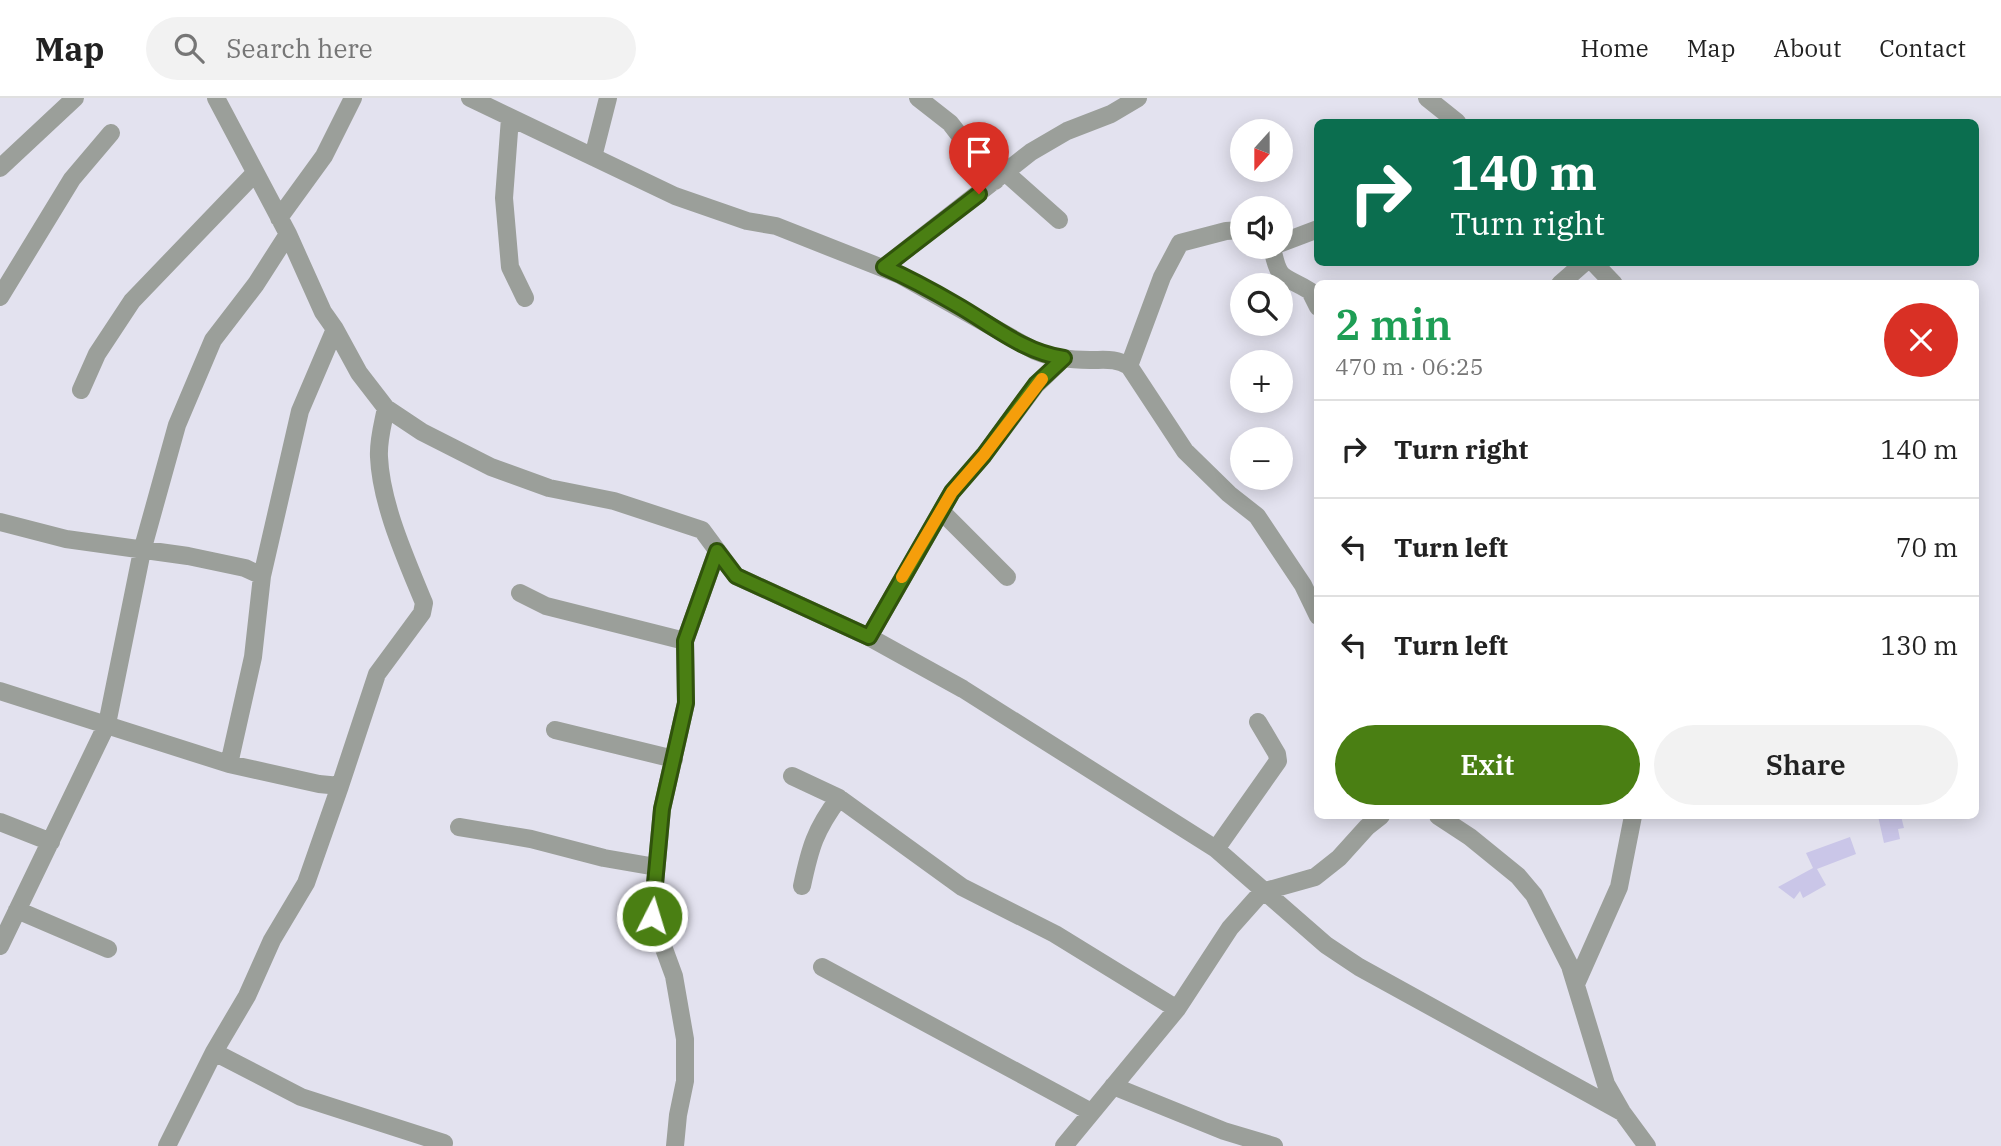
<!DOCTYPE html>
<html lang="en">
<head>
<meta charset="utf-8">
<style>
  body { margin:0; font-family:"IBM Plex Serif",serif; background:#f2f2f2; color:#222; height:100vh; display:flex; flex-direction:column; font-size:26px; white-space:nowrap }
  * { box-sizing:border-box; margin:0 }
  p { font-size:23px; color:#767676 }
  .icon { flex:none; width:38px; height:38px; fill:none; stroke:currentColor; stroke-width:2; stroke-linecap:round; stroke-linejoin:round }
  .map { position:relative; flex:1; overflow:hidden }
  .sheet { position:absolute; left:1314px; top:182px; width:665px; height:539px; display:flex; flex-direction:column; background:#fff; border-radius:10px; box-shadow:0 4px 18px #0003 }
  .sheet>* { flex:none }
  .hud { position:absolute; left:1314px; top:21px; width:665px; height:147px; border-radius:10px; box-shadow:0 4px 18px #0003; background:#0b6e4f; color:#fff; overflow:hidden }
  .needle { width:46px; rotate:201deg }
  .controls { position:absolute; left:1230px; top:21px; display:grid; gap:14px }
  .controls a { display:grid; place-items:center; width:63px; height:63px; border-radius:50%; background:#fff; box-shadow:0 4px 18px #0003; font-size:35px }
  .pin { position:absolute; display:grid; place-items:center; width:60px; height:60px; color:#fff; margin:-72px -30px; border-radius:50% 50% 50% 0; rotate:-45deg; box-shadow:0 0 7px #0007 }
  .pin .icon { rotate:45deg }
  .me { position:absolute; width:77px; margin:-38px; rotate:5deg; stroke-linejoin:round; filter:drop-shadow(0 0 5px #0008) }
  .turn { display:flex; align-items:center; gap:24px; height:147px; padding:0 21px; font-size:32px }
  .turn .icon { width:91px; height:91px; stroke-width:2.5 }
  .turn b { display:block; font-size:49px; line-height:60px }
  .round { display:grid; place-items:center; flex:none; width:74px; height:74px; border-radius:37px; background:#f2f2f2 }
  .overview { display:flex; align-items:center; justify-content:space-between; height:119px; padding:0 21px }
  h1 { font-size:42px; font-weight:600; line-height:52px; color:#1e9e55 }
  .action { display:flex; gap:14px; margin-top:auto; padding:14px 21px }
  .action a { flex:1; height:80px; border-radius:42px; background:#4a7f13; color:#fff; font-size:28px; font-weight:600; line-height:80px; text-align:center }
  .action a+a { background:#f2f2f2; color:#222 }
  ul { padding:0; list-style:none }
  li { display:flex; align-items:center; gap:21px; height:98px; padding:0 21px; border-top:2px solid #e0e0e0 }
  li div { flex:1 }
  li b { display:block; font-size:26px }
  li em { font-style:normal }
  header { display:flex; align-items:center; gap:42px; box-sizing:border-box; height:98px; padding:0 35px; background:#fff; border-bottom:2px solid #e0e0e0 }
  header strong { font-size:33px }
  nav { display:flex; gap:38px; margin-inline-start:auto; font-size:24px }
  .search { width:490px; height:63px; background:#f2f2f2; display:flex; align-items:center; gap:18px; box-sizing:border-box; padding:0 24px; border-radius:38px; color:#767676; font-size:26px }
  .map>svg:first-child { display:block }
  .building { fill:#cac6e8 }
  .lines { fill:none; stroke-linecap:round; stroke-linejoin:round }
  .street { stroke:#9b9f9a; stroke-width:18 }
  .route-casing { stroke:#30530c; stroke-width:18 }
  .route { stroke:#4a7f13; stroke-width:12 }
  .slow { stroke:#f59e0b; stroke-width:12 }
</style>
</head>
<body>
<header>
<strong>Map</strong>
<div class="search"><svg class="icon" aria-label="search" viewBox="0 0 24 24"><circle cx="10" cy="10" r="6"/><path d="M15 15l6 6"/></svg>Search here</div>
<nav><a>Home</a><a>Map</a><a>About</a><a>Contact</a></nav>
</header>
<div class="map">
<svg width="2001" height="1048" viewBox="0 0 2001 1048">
  <rect width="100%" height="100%" fill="#e3e2ef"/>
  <!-- building -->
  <path class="building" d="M1878 718H1901L1904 730 1898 731 1900 741 1884 745Z
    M1850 739 1856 756 1817 771 1826 787 1803 800 1800 793 1794 801 1778 789 1813 770 1806 755Z"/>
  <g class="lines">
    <!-- street -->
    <path class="street" d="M216 0 288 136 323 214 335 231 359 275 386 310 422 334 491 369 549 390 614 403 702 432 736 478 869 539 963 591 1216 751 1326 847 1359 869 1622 1014
      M470 0 675 98 747 123 776 128 900 177 1035 253C1052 260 1072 262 1090 262 1106 262 1115 260 1129 268L1185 353 1229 396 1257 418 1303 487 1318 518
      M918 0 950 25 995 83
      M1427 0 1457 24
      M510 20 504 100 510 169 525 200
      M593 59 608 0
      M0 70 75 0
      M1006 75 1059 122
      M279 120 324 58 353 0
      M1281 145 1318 131
      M1272 149C1279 185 1283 176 1310 193L1318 209
      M1593 164 1614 186
      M884 169 1031 54 1067 33 1111 16 1138 0
      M1560 186 1585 164
      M0 199 72 81 111 35
      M1129 268 1162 179 1180 145 1226 133 1242 132
      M81 292 97 256 132 203 255 75
      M941 413 1007 479
      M0 424 66 441 188 458 245 470 262 478
      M520 495 546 508 685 543
      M869 539 952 394 984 357 1036 287 1064 260
      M0 593 229 666 319 686 340 688 306 785 272 842 247 898 214 954 167 1048
      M555 632 674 661
      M229 666 253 559 262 478 300 313 335 231
      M792 678 839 700 962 789 1055 836 1177 911
      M340 688 377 576 422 515 424 505C406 461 381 406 379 359 378 342 383 326 386 310
      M1438 718 1470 739 1518 778 1534 797 1570 868 1606 986 1622 1014 1647 1048
      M0 724 51 744
      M459 729 531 741 604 760 656 769
      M1216 751 1278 663 1277 656 1258 624
      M802 788C810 750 815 732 839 700
      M17 812 108 851
      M0 848 107 626 142 453 177 327 213 242 256 186 288 136
      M822 869 1091 1014
      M1576 886 1619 789 1633 718
      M214 954 301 999 444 1045
      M1113 988 1224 1033 1274 1048
      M675 1048 678 1017 685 983V941L674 878 652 818 662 711 686 605 685 543 717 453
      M1064 1048 1177 911 1230 830 1262 794 1315 779 1339 760 1367 729 1381 718"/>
  </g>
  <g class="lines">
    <!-- route casing -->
    <g class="route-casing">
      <path id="route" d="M652 818 662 711 686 605 685 543 717 453 736 478 869 539 952 394 984 357 1036 286 1064 260C1023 254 992 227 957 207 933 193 909 180 884 169L979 96"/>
    </g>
    <!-- route -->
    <use href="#route" class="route"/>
    <!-- slow -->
    <path class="slow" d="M902 479 952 394 984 357 1042 281"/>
  </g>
</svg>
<div class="controls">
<a><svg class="needle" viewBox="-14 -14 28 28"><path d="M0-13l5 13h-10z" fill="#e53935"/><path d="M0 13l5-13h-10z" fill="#767676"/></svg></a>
<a><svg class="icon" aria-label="sound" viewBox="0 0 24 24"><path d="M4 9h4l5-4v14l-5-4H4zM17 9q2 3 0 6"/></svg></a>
<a><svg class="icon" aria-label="search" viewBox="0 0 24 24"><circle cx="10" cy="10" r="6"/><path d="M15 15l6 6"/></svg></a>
<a>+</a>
<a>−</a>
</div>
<div class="pin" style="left:979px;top:96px;background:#d93025"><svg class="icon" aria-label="arrive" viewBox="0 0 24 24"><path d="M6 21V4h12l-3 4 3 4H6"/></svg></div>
<svg class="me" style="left:652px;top:818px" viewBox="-20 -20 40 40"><circle r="17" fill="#4a7f13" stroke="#fff" stroke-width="3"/><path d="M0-11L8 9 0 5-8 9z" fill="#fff"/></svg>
<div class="hud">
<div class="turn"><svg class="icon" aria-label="right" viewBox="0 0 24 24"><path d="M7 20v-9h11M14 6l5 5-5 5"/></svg><div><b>140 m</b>Turn right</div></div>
</div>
<section class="sheet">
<div class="overview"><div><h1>2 min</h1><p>470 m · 06:25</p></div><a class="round" style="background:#d93025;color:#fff"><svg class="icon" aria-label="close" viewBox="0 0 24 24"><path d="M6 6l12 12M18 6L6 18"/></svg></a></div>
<ul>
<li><svg class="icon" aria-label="right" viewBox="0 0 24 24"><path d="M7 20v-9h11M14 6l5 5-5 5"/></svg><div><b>Turn right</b></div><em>140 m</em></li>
<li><svg class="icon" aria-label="left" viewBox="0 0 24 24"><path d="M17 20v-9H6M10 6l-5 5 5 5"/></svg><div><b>Turn left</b></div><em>70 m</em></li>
<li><svg class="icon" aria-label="left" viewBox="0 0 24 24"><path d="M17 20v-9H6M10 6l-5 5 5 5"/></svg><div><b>Turn left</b></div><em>130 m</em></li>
</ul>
<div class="action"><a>Exit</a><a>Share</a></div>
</section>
</div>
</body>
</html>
